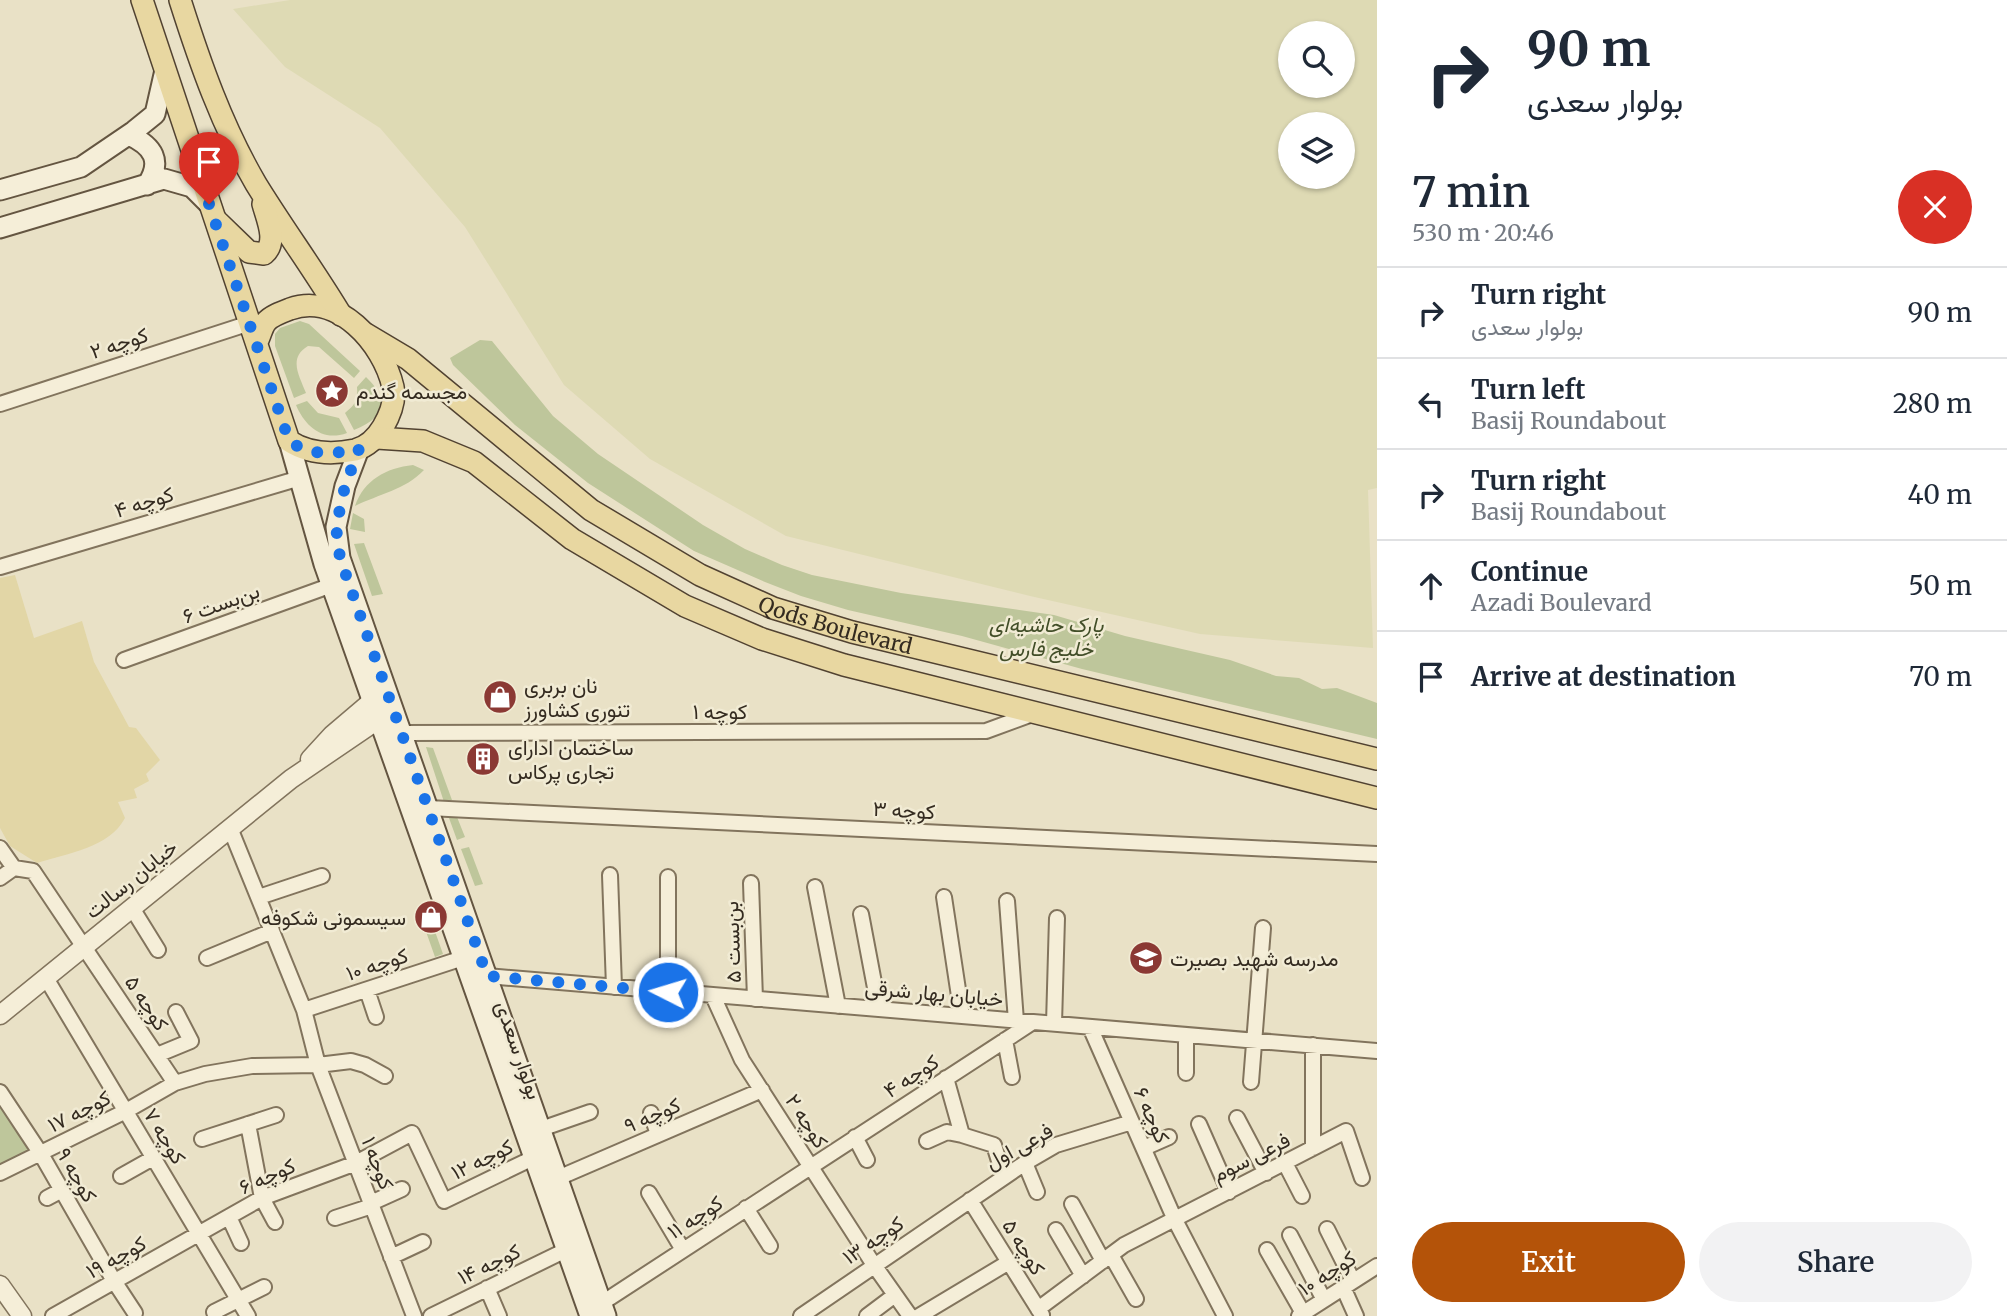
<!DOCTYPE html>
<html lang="en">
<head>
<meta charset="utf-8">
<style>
  body { margin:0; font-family:Merriweather,Vazirmatn,serif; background:#f2f2f3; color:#1f2937; height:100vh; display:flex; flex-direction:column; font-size:26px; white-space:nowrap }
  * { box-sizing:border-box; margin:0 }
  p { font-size:23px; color:#747a83 }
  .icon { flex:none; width:38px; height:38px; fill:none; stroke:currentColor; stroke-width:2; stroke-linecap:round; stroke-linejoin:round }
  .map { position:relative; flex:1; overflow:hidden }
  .panel { display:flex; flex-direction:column; background:#fff; width:630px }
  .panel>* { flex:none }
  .guide { background:#fff; color:#1f2937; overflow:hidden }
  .fabs { position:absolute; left:1278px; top:21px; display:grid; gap:14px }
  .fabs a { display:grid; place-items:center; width:77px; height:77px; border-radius:50%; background:#fff; box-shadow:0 2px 5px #0004; font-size:35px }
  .pin { position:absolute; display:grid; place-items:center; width:60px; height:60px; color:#fff; margin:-72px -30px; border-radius:50% 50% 50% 0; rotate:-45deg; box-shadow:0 0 7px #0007 }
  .pin .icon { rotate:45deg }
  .me { position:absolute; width:77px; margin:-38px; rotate:275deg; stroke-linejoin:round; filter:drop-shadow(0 0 5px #0008) }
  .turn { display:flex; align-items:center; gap:24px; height:147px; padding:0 35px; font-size:32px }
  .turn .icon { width:91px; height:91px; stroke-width:2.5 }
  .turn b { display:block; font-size:49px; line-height:60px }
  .round { display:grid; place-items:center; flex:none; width:74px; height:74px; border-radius:37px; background:#f2f2f3 }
  .summary { display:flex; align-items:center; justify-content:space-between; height:119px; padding:0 35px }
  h1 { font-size:42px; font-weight:600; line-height:52px }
  .button { display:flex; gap:14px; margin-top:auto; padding:14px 35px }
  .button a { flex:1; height:80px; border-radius:42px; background:#b45309; color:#fff; font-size:28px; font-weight:600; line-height:80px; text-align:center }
  .button a+a { background:#f2f2f3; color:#1f2937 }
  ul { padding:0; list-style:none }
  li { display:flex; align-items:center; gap:21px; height:91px; padding:0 35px; border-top:2px solid #e0e1e3 }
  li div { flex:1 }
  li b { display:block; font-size:26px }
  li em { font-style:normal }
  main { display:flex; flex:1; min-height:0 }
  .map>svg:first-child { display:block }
  .farmland { fill:#dedab4; fill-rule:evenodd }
  .green { fill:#bec69b }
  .sand { fill:#e2d6a6 }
  .water { fill:#a7bdb8; stroke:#6e8a85; stroke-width:2; fill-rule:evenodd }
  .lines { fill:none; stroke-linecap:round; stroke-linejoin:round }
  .minor-casing { stroke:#82745d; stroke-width:18 }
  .tertiary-casing { stroke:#82745d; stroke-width:21 }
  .secondary-casing { stroke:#645541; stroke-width:23 }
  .primary-casing { stroke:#514231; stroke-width:24 }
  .minor { stroke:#f5eed8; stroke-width:14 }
  .tertiary { stroke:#f5eed8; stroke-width:18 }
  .secondary { stroke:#f5eed8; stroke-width:19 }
  .primary { stroke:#e8d7a1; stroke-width:21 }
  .route { stroke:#1a73e8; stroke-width:12; stroke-dasharray:0 21.6 }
  .labels { text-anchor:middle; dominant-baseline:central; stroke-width:5; stroke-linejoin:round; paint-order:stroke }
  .street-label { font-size:21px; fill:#342b20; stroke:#f1ebd4 }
  .poi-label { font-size:21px; fill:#342b20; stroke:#f1ebd4; text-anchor:start }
  .park-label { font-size:21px; font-style:italic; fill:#424e28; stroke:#f1ebd4 }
</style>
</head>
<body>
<main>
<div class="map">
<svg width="1377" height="1316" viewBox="0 0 1377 1316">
  <rect width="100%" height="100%" fill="#e9e1c6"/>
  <!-- farmland -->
  <path class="farmland" d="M290 0H1377V488L1368 490 1373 648 1200 634 1030 596 786 536 650 459 564 385 465 227 380 128 285 67 233 9ZM1290 33H1342V86H1290ZM1290 124H1342V177H1290Z"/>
  <!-- green -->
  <path class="green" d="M300 321 309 324 360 371 354 378 319 347 308 346C288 358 299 375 306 393L294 398 275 346V334L280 328Z
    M480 340 492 341 553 416 598 454 703 525 745 549 782 565 812 575 901 593 1054 615 1125 636 1230 660 1276 676 1299 678 1322 689 1337 688 1377 703V739L1082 669 962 636 848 610 801 596 765 582 694 551 588 483 515 425 453 365 450 358Z
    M366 377C391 401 385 417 354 430L345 413C355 405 358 401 357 387Z
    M307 401 318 413 339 418 347 433C322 442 305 426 296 405Z
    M413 465 424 470C405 490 379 494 355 506 364 480 386 468 413 465Z
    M353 513 364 519 365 532 350 529Z
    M364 543 383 594 372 596 354 544Z
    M426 747 433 748 452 800 444 802Z
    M457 817 465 837 457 840 449 818Z
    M469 847 483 884 475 886 461 849Z
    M426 906 443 954 435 957 418 909Z
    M0 1104 30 1150 0 1166Z"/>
  <!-- sand -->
  <path class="sand" d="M15 575 34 638 82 621 94 662 129 727 136 728 160 760 146 774 149 781 134 789 137 798 118 802 125 818C109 848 68 853 37 863L10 846 0 828V578Z"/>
  <!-- water -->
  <path class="water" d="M332 376 344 382 347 394 343 402 331 406C319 403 315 394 320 383ZM332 383 337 385 341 391 339 397 334 399 327 397 324 392 326 387Z"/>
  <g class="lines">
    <!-- minor casing -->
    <g class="minor-casing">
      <path id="minor" d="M0 404 250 323
        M0 567 300 478
        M124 660 332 585
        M402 733 986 731 1035 713
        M428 808 1377 854
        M230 828 304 1010 318 1065 414 1316
        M0 848 14 868 33 871 175 1083
        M610 875 614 987
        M668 877V992
        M0 878 14 868
        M751 883 755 999
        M815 887 838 1006
        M259 897 322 876
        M944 897 962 1016
        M1007 901 1016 1021
        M132 908 158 950
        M861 914 879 1009
        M207 958 272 931
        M487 976 1377 1051
        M46 978 248 1316
        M367 990 376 1017
        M713 996 742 1060 874 1265 910 1316
        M304 1010 463 958
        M1054 1024 1057 918
        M1090 1027 1175 1220 1225 1316
        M1005 1040 1012 1077
        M157 1055 191 1041 176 1012
        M1186 1073V1035
        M946 1078 962 1135 994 1145 1004 1177
        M1251 1082 1263 928
        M0 1092 41 1154 114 1281 135 1313
        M651 1113 658 1135
        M1237 1118 1266 1173
        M248 1124 262 1198 275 1222
        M1199 1124 1229 1192
        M541 1129 590 1112
        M855 1137 867 1160
        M202 1139 276 1115
        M927 1141 947 1132 962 1135
        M1144 1148 1169 1137
        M1313 1148V1045
        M1025 1163 1037 1192
        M1285 1163 1302 1196
        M0 1173 126 1111 175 1083 205 1074 252 1066 318 1065 351 1061 365 1065 385 1076
        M121 1176 153 1158
        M558 1178 762 1090
        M649 1193 683 1250
        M47 1198 62 1190
        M970 1200 1042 1315
        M371 1203 402 1189
        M1072 1204 1103 1261
        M746 1208 770 1246
        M229 1217 241 1243
        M335 1218 372 1206
        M1327 1229 1353 1281
        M1056 1230 1083 1276
        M1290 1235 1324 1300
        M1267 1250 1303 1313
        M1111 1255 1136 1299
        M391 1257 423 1242
        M1343 1287 1356 1316
        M487 1288 499 1316
        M602 1303 1033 1022
        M1038 1309 1124 1245 1346 1131 1362 1178
        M214 1312 264 1287
        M53 1316 262 1198 356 1163 412 1133 444 1201 533 1158
        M431 1316 566 1250
        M801 1316 1025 1163 1056 1145 1132 1122
        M867 1316 895 1295
        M919 1316 1009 1262
        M1299 1316 1377 1266"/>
    </g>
    <!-- tertiary casing -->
    <g class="tertiary-casing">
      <path id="tertiary" d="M310 759 332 735 372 701
        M0 1015 291 779 379 719
        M0 1285 22 1316"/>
    </g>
    <!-- secondary casing -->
    <g class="secondary-casing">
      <path id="secondary" d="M129 135C153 146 163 161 147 185
        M0 190 81 167 134 131 155 114 165 70
        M0 228 164 179 192 187 209 204
        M289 441 324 564 590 1316
        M359 449 345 486 336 527 340 558 606 1316"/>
    </g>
    <!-- primary casing -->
    <g class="primary-casing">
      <g id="primary">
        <path d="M142 0 289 441C309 454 331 455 355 450 367 447 377 437 383 427 390 415 396 401 393 387 383 343 338 292 290 309 282 312 271 316 266 322 262 327 260 336 257 342"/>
        <path d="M180 0C200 63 222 126 256 184 283 228 314 270 341 315"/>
        <path d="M217 221 249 252 264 254C278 242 267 219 263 204"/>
        <path id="s1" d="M366 334 408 359 591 510 700 575 773 608 852 632 1377 759"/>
        <path d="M377 438 423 441 474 462 572 539 685 606 762 639 844 665 1377 798"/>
      </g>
    </g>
    <!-- minor -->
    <use href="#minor" class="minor"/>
    <!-- tertiary -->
    <use href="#tertiary" class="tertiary"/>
    <!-- secondary -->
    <use href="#secondary" class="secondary"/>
    <!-- primary -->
    <use href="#primary" class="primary"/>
  </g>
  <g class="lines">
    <!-- route -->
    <path class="route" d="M209 204 289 441C313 457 332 454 359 449L345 486 336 527 340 558 487 976 668 992"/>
  </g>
  <!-- icons -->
  <defs>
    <g id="sight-disc" transform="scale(1.75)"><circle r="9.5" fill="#8b3934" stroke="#f1ebd4"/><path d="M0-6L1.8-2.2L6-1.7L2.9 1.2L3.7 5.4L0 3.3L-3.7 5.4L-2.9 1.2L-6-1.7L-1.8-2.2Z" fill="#fff"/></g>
    <g id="shop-disc" transform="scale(1.75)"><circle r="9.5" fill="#8b3934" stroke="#f1ebd4"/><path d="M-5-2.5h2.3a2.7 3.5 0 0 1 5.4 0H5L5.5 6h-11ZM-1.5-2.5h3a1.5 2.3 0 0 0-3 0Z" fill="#fff"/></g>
    <g id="building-disc" transform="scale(1.75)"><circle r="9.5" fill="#8b3934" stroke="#f1ebd4"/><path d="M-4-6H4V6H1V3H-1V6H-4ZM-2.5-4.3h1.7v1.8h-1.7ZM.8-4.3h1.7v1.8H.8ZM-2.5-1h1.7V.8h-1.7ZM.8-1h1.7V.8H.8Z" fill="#fff"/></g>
    <g id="school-disc" transform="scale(1.75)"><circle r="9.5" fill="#8b3934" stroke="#f1ebd4"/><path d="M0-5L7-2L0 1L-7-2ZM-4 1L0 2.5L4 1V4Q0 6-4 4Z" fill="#fff"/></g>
  </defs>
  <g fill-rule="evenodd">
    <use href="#sight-disc" x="332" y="391"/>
    <use href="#shop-disc" x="500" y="697"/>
    <use href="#building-disc" x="483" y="759"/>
    <use href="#shop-disc" x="431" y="917"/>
    <use href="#school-disc" x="1146" y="958"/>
  </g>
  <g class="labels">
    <!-- street labels -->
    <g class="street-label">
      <text transform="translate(119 343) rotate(-18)">کوچه ۲</text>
      <text transform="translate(144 502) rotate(-17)">کوچه ۴</text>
      <text transform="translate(221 603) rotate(-20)">بن‌بست ۶</text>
      <text stroke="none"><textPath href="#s1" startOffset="558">Qods Boulevard</textPath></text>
      <text x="720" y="711">کوچه ۱</text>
      <text transform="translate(904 810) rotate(3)">کوچه ۳</text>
      <text transform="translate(131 879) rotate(-39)">خیابان رسالت</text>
      <text transform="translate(732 942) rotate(-92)">بن‌بست ۵</text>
      <text transform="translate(377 964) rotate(-18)">کوچه ۱۰</text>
      <text transform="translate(934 993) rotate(5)">خیابان بهار شرقی</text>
      <text transform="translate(147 1003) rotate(57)">کوچه ۵</text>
      <text transform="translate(519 1050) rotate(71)">بولوار سعدی</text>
      <text transform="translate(911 1076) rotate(-33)">کوچه ۴</text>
      <text transform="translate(79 1111) rotate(-27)">کوچه ۱۷</text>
      <text transform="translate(652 1115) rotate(-23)">کوچه ۹</text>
      <text transform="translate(1152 1115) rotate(66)">کوچه ۶</text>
      <text transform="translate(807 1121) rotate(57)">کوچه ۲</text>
      <text transform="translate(165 1136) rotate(59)">کوچه ۷</text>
      <text transform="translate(1019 1146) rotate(-29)">فرعی اول</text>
      <text transform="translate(1251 1157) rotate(-27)">فرعی سوم</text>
      <text transform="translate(482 1159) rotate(-26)">کوچه ۱۲</text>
      <text transform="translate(378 1163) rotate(69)">کوچه ۱</text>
      <text transform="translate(77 1175) rotate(60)">کوچه ۹</text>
      <text transform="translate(267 1176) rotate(-24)">کوچه ۶</text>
      <text transform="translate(695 1217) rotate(-33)">کوچه ۱۱</text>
      <text transform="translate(873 1240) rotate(-34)">کوچه ۱۳</text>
      <text transform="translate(1024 1247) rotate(58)">کوچه ۵</text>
      <text transform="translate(116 1257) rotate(-29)">کوچه ۱۹</text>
      <text transform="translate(489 1264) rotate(-26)">کوچه ۱۴</text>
      <text transform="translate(1327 1273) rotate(-33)">کوچه ۱۰</text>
    </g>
    <!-- poi labels -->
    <g class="poi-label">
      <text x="356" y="391">مجسمه گندم</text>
      <text x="524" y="685">نان بربری<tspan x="524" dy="24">تنوری کشاورز</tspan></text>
      <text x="508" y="747">ساختمان ادارای<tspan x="508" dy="24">تجاری پرکاس</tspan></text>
      <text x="406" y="917" text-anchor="end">سیسمونی شکوفه</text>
      <text x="1170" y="958">مدرسه شهید بصیرت</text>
    </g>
    <!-- park labels -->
    <g class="park-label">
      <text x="1046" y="624">پارک حاشیه‌ای<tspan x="1046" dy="24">خلیج فارس</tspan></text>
    </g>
  </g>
</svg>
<div class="fabs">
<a><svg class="icon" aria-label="search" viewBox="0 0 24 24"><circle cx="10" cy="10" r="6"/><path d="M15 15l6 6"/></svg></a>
<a><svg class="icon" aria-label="layers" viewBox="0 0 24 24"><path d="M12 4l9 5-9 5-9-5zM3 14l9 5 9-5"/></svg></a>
</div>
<div class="pin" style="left:209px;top:204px;background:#d93025"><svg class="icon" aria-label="arrive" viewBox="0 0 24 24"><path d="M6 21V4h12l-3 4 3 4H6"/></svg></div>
<svg class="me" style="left:668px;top:992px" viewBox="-20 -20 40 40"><circle r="17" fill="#1a73e8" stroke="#fff" stroke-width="3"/><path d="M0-11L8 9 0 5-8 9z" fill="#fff"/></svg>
</div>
<section class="panel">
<div class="guide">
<div class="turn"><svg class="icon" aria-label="right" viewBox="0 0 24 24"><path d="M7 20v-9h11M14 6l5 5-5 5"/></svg><div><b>90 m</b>بولوار سعدی</div></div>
</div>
<div class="summary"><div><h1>7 min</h1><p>530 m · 20:46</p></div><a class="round" style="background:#d93025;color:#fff"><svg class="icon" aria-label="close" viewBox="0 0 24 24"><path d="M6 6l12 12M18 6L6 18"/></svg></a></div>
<ul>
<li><svg class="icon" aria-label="right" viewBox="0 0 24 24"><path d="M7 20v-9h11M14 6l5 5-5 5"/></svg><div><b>Turn right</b><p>بولوار سعدی</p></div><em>90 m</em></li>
<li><svg class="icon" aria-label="left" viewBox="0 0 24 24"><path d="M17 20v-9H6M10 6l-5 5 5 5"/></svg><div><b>Turn left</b><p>Basij Roundabout</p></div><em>280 m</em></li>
<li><svg class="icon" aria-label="right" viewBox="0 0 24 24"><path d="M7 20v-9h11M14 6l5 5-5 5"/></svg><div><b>Turn right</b><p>Basij Roundabout</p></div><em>40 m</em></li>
<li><svg class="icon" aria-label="ahead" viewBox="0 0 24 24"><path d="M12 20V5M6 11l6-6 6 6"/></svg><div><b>Continue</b><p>Azadi Boulevard</p></div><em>50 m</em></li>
<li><svg class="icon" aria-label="arrive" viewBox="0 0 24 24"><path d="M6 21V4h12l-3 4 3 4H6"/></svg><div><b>Arrive at destination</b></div><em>70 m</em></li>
</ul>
<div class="button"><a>Exit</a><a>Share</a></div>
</section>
</main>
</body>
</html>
